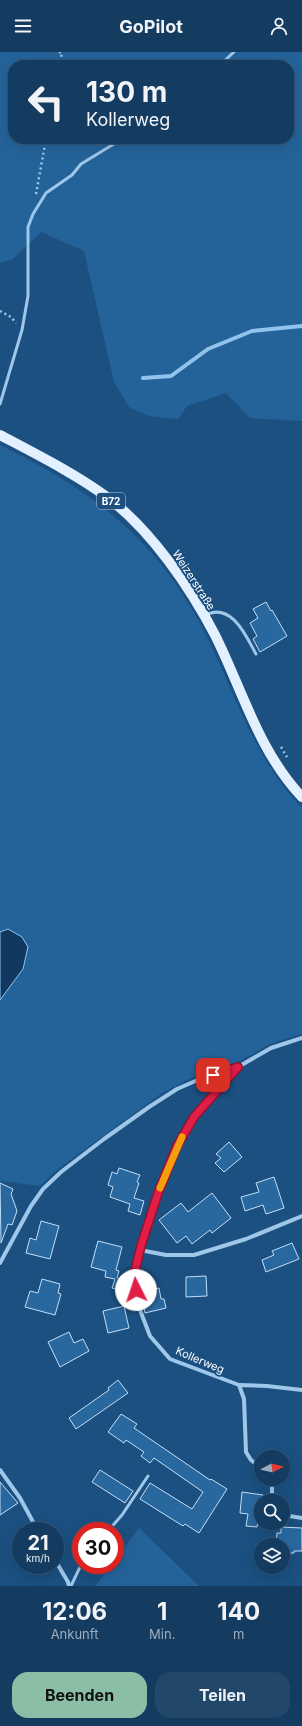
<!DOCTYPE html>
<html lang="de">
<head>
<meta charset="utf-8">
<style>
  body { margin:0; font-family:Inter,sans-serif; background:#21476a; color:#f1f3f6; height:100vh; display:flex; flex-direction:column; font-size:15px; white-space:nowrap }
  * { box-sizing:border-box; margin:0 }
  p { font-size:13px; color:#9dadbd }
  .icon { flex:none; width:22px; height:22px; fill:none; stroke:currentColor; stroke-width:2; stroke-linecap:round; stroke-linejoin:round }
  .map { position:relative; height:1534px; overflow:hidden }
  .side { display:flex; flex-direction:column; background:#143c61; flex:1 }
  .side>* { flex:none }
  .hud { position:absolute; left:8px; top:8px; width:286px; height:84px; border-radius:16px; box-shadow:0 4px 16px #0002,0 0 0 1px #335676; background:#143c61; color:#f1f3f6; overflow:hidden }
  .needle { width:26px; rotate:83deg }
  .fabs { position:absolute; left:254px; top:1398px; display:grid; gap:8px }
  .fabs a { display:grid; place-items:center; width:36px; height:36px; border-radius:50%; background:#143c61; box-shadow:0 4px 16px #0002,0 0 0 1px #335676; font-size:20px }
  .speed { position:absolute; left:12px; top:1470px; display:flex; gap:8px; font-size:20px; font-weight:700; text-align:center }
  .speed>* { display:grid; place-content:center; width:52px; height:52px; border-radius:50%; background:#143c61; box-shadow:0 4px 16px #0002,0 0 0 1px #335676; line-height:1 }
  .speed small { font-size:10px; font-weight:400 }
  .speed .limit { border:6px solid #d22; background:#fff; color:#111 }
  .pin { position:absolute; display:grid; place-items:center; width:34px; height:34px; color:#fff; margin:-17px; border-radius:8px; box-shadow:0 2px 6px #0006 }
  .me { position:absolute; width:44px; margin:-22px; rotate:356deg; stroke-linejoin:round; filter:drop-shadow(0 0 3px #0008) }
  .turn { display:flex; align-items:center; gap:14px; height:84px; padding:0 12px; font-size:18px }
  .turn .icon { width:52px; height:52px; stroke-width:2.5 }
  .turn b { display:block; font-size:28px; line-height:34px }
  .eta { display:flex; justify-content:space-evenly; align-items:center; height:68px; text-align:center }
  .eta b { font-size:24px; font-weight:700; line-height:28px }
  .button { display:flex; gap:8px; margin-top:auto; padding:8px 12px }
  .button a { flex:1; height:46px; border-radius:16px; background:#8abfa5; color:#111; font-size:16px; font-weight:700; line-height:46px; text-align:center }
  .button a+a { background:#21476a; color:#f1f3f6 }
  header { display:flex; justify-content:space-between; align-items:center; height:52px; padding:0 12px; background:#143c61; font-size:18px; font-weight:700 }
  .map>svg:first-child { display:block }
  .green { fill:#24639a; fill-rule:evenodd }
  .water { fill:#11395f; stroke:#91c3ec }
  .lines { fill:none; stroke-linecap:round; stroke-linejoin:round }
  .stream { stroke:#91c3ec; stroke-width:4 }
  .building { fill:#29689f; stroke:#c3dff8 }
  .path { stroke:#9ec7ea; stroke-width:2.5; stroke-dasharray:2 3; stroke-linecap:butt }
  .service { stroke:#9ec7ea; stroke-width:3 }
  .minor { stroke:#9ec7ea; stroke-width:4 }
  .primary { stroke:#e2f0ff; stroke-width:10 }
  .route-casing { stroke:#92132f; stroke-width:10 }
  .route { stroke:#e11d48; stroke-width:7 }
  .slow { stroke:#f59e0b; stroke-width:7 }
  .labels { text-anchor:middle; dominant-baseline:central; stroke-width:4; stroke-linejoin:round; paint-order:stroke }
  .shield { fill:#1b5081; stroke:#bbcad9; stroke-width:1 }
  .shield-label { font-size:10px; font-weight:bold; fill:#fff }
  .street-label { font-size:11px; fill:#fff; stroke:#1b5081 }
</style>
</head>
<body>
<header><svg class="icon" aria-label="menu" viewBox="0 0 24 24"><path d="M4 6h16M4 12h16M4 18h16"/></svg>GoPilot<svg class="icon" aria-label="person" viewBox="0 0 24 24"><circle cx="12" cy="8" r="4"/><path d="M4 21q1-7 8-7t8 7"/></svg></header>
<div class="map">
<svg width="302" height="1534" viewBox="0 0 302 1534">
  <rect width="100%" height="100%" fill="#1b5081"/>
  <!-- green -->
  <path class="green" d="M0 0H302V369L250 366 226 341 187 354 178 367 149 364 129 355 114 330 84 199 41 180 13 207 0 211ZM13 13H289V87H13Z
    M0 393C95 439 161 491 208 587 236 645 256 709 302 756V982L270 992 240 1009 191 1026 162 1041 58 1117 40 1134 0 1129V948L5 940 8 877 0 880Z
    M139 1476 199 1534H95L111 1513H115V1508Z"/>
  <!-- water -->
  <path class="water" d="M8 877 22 885 28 895 23 917 0 948V880Z"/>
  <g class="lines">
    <!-- stream -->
    <path class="stream" d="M143 326 171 324 208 297 252 279 302 274"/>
  </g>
  <!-- building -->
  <path class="building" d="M266 550 271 559 272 558 287 584 260 600 253 587 257 584 250 571 258 566 253 557Z
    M229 1090 242 1105 224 1120 215 1111 221 1106 216 1102Z
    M119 1116 140 1123 137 1130 139 1131 134 1146 144 1149 140 1163 128 1159 130 1152 110 1145 113 1135 108 1133 112 1120 117 1122Z
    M274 1125 284 1156 266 1162 263 1153 245 1159 241 1145 259 1140 256 1131Z
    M0 1131 13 1137 11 1142 17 1159 12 1173 8 1172 1 1191Z
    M212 1141 231 1166 212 1181 210 1178 192 1192 186 1184 177 1191 159 1168 181 1151 188 1160Z
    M41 1169 59 1174 50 1207 26 1201 30 1186 36 1188Z
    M98 1189 122 1195 116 1218 119 1219 117 1226 129 1229 126 1240 112 1236 115 1227 105 1225 106 1219 91 1215Z
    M292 1191 299 1207 266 1220 262 1208 274 1203 272 1199Z
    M206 1224 207 1244 186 1245V1225Z
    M42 1227 60 1232 58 1241 61 1242 55 1263 25 1255 30 1239 38 1241Z
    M159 1236 161 1247H164L166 1256 145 1261 143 1252 155 1247 141 1244 140 1240Z
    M124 1254 129 1276 108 1281 103 1259Z
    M69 1280 74 1291 83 1287 89 1299 60 1315 48 1290Z
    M118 1328 128 1341 76 1377 69 1366 109 1338 108 1336Z
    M121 1362 137 1372 134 1376 210 1428 211 1427 227 1437 199 1481 185 1472 183 1474 140 1447 150 1431 192 1457 203 1440 154 1406 150 1411 141 1404 144 1400 126 1388 124 1391 108 1380Z
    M100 1418 133 1439 125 1451 92 1430Z
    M0 1430 18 1451 0 1463Z
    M242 1440 263 1443 257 1475 246 1474 248 1462 240 1461Z
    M281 1475 302 1476V1499H294V1501H283V1493H276L277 1481H281Z"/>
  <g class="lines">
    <!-- path -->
    <path class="path" d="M59 0 62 1 59 13
      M36 142 46 87
      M0 259 11 265 16 271
      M281 695 287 705"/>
    <!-- service -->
    <path class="service" d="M220 13 234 0
      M0 352 22 278 28 244V175L33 162 46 141 72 123 81 112 122 87
      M205 563C232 550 246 584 256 602
      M108 1479 122 1463 148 1424
      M71 1534 81 1513"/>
    <!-- minor -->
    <path class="minor" d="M238 1015 195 1065 177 1094 151 1161 134 1223 140 1258 150 1284 170 1307 239 1333 244 1347 246 1400 251 1408 261 1416
      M140 1198 166 1203H194L246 1187 302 1164
      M0 1211 31 1154 43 1137 61 1120 104 1087 149 1055 177 1037 200 1027 238 1015 271 996 302 986
      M239 1333 267 1334 302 1338
      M0 1418 20 1446 38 1479
      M272 1449V1427
      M283 1463 302 1466
      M55 1508 68 1530 69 1534"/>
    <!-- primary -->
    <path class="primary" d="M0 383C36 402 74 421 107 445 151 478 190 535 215 583 242 637 259 700 302 745"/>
  </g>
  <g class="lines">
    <!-- route casing -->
    <g class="route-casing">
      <path id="route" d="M136 1238 134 1223 141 1194 158 1141 177 1094 194 1065 238 1015 213 1023"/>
    </g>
    <!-- route -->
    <use href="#route" class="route"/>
    <!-- slow -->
    <path class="slow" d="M160 1136 182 1085"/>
  </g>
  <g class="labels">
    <!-- shield labels -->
    <rect class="shield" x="97" y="441" width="28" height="16" rx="3"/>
    <g class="shield-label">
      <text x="111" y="449">B72</text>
    </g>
    <!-- street labels -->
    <g class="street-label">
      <text transform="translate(194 528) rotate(57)">Weizerstraße</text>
      <text transform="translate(200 1308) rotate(23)">Kollerweg</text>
    </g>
  </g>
</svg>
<div class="fabs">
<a><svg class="needle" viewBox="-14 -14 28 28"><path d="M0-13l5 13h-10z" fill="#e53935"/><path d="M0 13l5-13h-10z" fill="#9dadbd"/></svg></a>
<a><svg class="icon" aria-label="search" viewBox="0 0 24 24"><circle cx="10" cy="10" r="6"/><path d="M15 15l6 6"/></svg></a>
<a><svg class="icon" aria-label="layers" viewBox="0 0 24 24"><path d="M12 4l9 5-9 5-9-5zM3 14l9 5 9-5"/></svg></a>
</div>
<div class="speed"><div>21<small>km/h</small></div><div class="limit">30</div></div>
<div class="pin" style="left:213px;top:1023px;background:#d93025"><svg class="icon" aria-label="arrive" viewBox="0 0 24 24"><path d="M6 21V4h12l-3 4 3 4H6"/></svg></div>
<svg class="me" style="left:136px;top:1238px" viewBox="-20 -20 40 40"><circle r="19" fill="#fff"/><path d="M0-13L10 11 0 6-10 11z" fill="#e11d48"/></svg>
<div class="hud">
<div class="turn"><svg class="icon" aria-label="left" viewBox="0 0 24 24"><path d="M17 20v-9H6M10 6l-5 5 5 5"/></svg><div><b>130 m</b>Kollerweg</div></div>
</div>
</div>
<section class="side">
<div class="eta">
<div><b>12:06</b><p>Ankunft</p></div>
<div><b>1</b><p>Min.</p></div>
<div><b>140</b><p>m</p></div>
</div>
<div class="button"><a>Beenden</a><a>Teilen</a></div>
</section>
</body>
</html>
